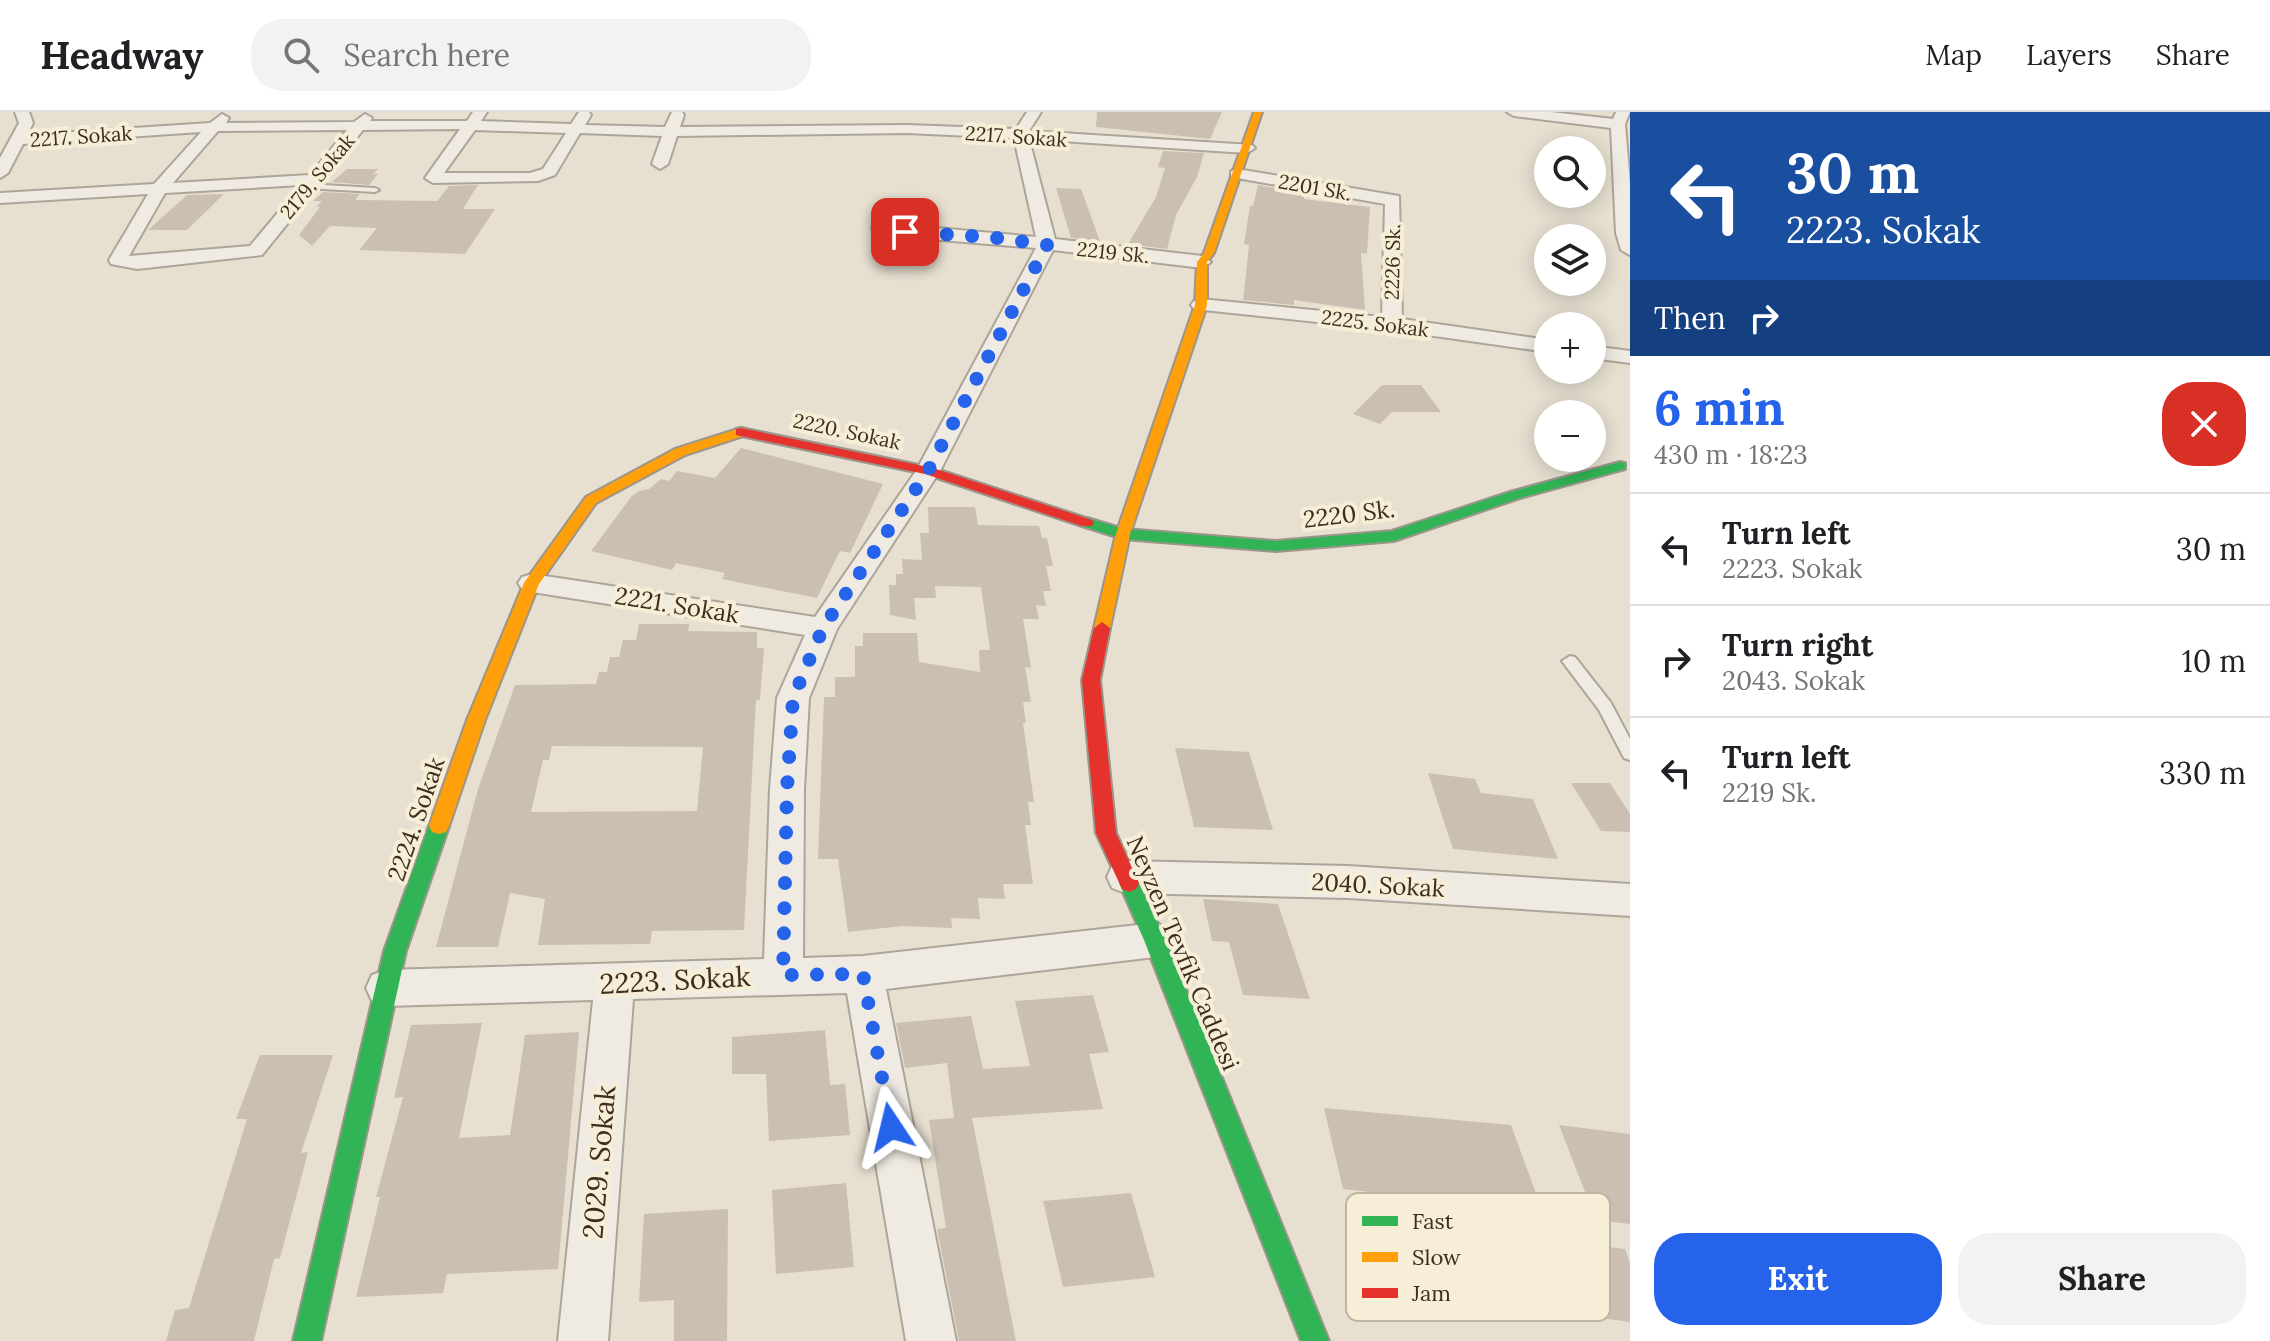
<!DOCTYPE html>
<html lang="en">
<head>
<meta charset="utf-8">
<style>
  body { margin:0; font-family:Lora,serif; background:#f2f2f2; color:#202124; height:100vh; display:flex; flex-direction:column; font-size:30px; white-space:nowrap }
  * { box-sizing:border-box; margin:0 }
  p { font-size:26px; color:#757577 }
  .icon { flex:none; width:44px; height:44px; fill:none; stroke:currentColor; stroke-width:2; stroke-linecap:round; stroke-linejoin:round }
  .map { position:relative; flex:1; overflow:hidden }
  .details { display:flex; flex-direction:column; background:#fff; width:640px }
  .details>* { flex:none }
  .hud { background:#1a4fa0; color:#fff; overflow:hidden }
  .controls { position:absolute; left:1534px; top:24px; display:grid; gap:16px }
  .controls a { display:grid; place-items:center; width:72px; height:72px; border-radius:50%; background:#fff; box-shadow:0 4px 20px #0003; font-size:40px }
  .pin { position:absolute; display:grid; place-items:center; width:68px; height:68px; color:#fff; margin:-34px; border-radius:16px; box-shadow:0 4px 12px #0006 }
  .me { position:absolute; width:88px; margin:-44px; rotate:350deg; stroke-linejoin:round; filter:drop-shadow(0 0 6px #0008) }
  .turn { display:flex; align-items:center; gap:28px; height:168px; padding:0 24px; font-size:36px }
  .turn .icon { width:104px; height:104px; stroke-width:2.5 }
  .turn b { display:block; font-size:56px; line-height:68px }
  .then { display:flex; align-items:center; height:76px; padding:0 24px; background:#0003; gap:16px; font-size:30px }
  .round { display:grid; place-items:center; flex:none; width:84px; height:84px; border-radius:32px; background:#f2f2f2 }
  .overview { display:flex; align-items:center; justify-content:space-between; height:136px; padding:0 24px }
  h1 { font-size:48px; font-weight:800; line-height:60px; color:#2563eb }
  .button { display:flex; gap:16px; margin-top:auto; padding:16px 24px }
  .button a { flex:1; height:92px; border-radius:32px; background:#2563eb; color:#fff; font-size:32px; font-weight:800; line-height:92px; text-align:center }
  .button a+a { background:#f2f2f2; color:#202124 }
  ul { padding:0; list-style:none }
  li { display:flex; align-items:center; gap:24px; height:112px; padding:0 24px; border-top:2px solid #e0e0e0 }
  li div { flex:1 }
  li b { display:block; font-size:30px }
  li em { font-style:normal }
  header { display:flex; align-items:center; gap:48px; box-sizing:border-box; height:112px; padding:0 40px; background:#fff; border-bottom:2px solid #e0e0e0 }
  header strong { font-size:38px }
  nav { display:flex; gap:44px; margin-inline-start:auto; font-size:28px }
  .search { width:560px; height:72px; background:#f2f2f2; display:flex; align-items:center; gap:20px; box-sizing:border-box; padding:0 28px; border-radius:32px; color:#757577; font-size:30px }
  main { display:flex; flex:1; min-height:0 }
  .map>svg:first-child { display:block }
  .building { fill:#cbbfb2; fill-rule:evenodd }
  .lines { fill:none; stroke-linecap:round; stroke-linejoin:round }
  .lane-casing { stroke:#ada599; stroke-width:4 }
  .street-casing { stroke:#ada599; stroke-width:4 }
  .fast-casing { stroke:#9c958a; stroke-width:4 }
  .slow-casing { stroke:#9c958a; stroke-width:4 }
  .jam-casing { stroke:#9c958a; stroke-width:4 }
  .lane { fill:#efebe3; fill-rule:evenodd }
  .street { fill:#efebe3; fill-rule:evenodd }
  .fast { fill:#30b455; fill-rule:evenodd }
  .slow { fill:#ff9f0a; fill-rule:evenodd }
  .jam { fill:#e5322d; fill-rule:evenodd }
  .route { stroke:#2563eb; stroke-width:14; stroke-dasharray:0 25.2 }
  .labels { text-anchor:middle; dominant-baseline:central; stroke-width:8; stroke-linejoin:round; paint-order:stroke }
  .far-street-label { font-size:20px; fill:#3d2e20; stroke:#f7eed8 }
  .street-label { font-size:24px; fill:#3d2e20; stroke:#f7eed8 }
  .near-street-label { font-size:28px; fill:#3d2e20; stroke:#f7eed8 }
  .key { fill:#f7eed8; stroke:#bfb4a1; stroke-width:2 }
  .key-label { font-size:22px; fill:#3d2e20 }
</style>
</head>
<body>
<header>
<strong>Headway</strong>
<div class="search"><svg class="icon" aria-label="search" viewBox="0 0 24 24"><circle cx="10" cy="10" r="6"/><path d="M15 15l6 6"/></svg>Search here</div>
<nav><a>Map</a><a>Layers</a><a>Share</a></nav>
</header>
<main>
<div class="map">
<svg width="1630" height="1229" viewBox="0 0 1630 1229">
  <rect width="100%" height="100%" fill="#e7e0d1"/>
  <!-- building -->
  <path class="building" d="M1097 0H1222L1210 27 1096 15Z
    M1163 39 1204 41 1197 65 1176 103 1167 137 1128 132 1156 85 1165 56 1158 55Z
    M347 57H378L373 62H378L369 73 332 70Z
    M478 73 463 97H495L465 142 359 138 377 116 330 114 312 134 299 123 320 95H316L322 89H313L323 80 360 82 355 88 437 89 449 74Z
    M1258 73 1304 81V87L1370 95 1367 142 1361 141 1365 198 1294 188V193L1243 188 1249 133 1244 132 1250 94H1253Z
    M1056 76 1081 77 1100 129 1071 126Z
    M224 82 187 118H148L187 83Z
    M1382 273H1421L1441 300H1392L1380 312 1353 302Z
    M741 336 883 372 850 441 840 439 817 486 722 467 725 461 676 451 672 458 591 439 631 385 639 379 649 377 661 367 669 369 677 359 715 366Z
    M928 395H975L978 413 1039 414 1042 426H1047L1053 454H1046L1051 479H1043L1046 494 1036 493 1039 507H1023L1031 556 1025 555 1031 590H1023L1026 611H1023L1034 690H1028L1031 713H1025L1033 772H1003L1005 787 978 786 980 807 951 806 952 816 902 814 848 820 838 747H818L824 585H835V565H855V534H863V521H917L919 550 980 560 979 538H990L981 475 935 474 936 486H914L916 508 890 503 889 473H896V462H903L902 447 922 448 920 421H929Z
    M639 512H689L688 519 757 520V536H764L760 588H756L744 818 652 819 650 832 538 833 545 787 510 781 498 835H436L478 677 515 573 596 572 599 560H607L610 545H619L623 528H636ZM552 634 703 635 697 699 531 700 543 648H549Z
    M1175 636 1249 640 1273 718 1194 715Z
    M1428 661 1475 667 1481 681 1533 687 1558 747 1453 737Z
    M1571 671H1610L1630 702V720L1601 719Z
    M1203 787 1278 792 1310 887 1243 883 1229 830 1212 829Z
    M1093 883 1109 940 1089 942 1103 997 972 1006 1016 1229H959L937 1117 946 1116 929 1008 954 1006 947 951 905 956 896 911 971 904 983 957 1030 954 1015 889Z
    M482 911 459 1026 510 1023 525 923 579 920 558 1157 447 1162 443 1181 356 1185 380 1085H376L403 985 394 986 411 913Z
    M825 918 830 973 845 972 850 1023 769 1029 766 962H732V925Z
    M260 943H333L301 1041 308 1040 280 1146 274 1147 254 1229H166L175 1198 189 1196 247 1007H236Z
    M1324 996 1511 1013 1553 1128 1625 1137 1630 1151V1210L1559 1200 1561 1206 1404 1185 1378 1081 1343 1077Z
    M1559 1013 1630 1022V1112L1596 1108Z
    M846 1071 854 1155 776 1162 772 1078Z
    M1131 1081 1155 1165 1063 1175 1043 1089Z
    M728 1097 727 1229H674V1188L639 1190 644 1102Z"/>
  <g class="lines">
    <!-- lane casing -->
    <g class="lane-casing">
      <path id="lane" d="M308 72 375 76 379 78 375 80 305 76Z
        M1570 544 1575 545 1611 591 1630 627V648L1624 646 1599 598 1562 549Z"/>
    </g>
    <!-- street casing -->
    <g class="street-casing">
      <path id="street" d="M15 0H29L33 11 27 23 210 11 222 2 229 6 226 11 354 10 365 2 372 6 370 9H467L473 0H487L481 9 571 12 579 0H589L591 3 585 13 665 15 672 0H682L684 3 680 15 907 13 1016 17 1027 0H1041L1029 19 1252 33 1255 36 1247 41 1029 27 1055 127 1202 144 1211 150 1202 156 1053 138 940 359 837 517 809 586 804 677 803 846 863 844 1155 811 1169 816 1174 828 1169 840 1155 845 886 877 956 1229H906L847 881 633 887 608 1229H558L593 888 386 894 372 889 366 876 372 863 386 858 764 847 770 677 777 586 805 523 532 480 522 477 518 471 522 465 532 462 815 505 916 359 1036 136 905 125 875 120 872 116 881 111 1036 125 1014 26 907 21 677 24 668 52 660 57 652 52 662 24 580 21 555 63 538 69 433 71 425 66 460 17 363 18 262 143 137 157 111 152 109 148 148 82 0 91V81L154 72 201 20 23 32 8 61 0 66V46L19 11ZM347 18 310 63 173 71 218 19ZM475 18 566 21 543 57 530 61H444ZM301 73 250 134 129 144 165 81Z
        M1507 0H1551L1613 7 1616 0H1630L1625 12 1630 72V143L1621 138 1616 121 1611 16 1514 4Z
        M1237 57 1399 84 1402 207 1548 228V240L1392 218 1194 197 1191 193 1194 189 1201 187 1382 205 1385 92 1231 65V59Z
        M1592 234 1630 239V251L1592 246Z
        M1125 749 1348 754 1630 772V804L1348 786 1125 781 1112 776 1107 765 1112 754Z"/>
    </g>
    <!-- fast casing -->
    <g class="fast-casing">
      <path id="fast" d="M1620 350 1625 351V357L1520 386 1394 429 1276 439 1123 427 1082 414 1080 411 1087 406 1124 417 1276 429 1392 419 1510 380Z
        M439 706 446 708 449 714 406 839 321 1229H293L384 839 429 714 432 708Z
        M1129 762 1136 765 1166 828 1329 1229H1301L1144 828 1119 771 1122 765Z"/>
    </g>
    <!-- slow casing -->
    <g class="slow-casing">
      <path id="slow" d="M1254 0H1262L1214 141 1207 150V193L1130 422 1110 516 1108 520H1096L1094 516 1116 422 1195 193 1197 150 1204 141Z
        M741 316 746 317V323L685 343 596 391 539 472 485 608 449 714 446 720 439 722 432 720 429 714 467 608 524 471 586 385 675 337Z"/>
    </g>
    <!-- jam casing -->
    <g class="jam-casing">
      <path id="jam" d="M741 316 933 356 1092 408 1094 411 1092 414H1082L925 362 736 323V317Z
        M1102 510 1110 516 1100 568 1116 721 1139 771 1136 777 1129 780 1122 777 1096 721 1082 568 1094 516Z"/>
    </g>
    <!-- lane -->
    <use href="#lane" class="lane"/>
    <!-- street -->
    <use href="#street" class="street"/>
    <!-- fast -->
    <use href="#fast" class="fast"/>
    <!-- slow -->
    <use href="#slow" class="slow"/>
    <!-- jam -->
    <use href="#jam" class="jam"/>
  </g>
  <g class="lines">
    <!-- route -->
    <path class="route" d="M891 1015 863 862 783 863 787 677 793 586 823 516 928 359 1047 133 989 125 905 120"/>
  </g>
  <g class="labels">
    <!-- far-street labels -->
    <g class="far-street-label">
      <text transform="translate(81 24) rotate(-4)">2217. Sokak</text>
      <text transform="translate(1016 24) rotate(4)">2217. Sokak</text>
      <text transform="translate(317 64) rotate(-50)">2179. Sokak</text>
      <text transform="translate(1315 75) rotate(10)">2201 Sk.</text>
      <text transform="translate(1113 140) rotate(6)">2219 Sk.</text>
      <text transform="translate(1392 150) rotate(-89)">2226 Sk.</text>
      <text transform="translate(1375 211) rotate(7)">2225. Sokak</text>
      <text transform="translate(847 319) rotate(12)">2220. Sokak</text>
    </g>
    <!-- street labels -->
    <g class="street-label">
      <text transform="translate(1349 402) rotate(-7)">2220 Sk.</text>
      <text transform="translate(677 493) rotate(9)">2221. Sokak</text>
      <text transform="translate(416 707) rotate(-71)">2224. Sokak</text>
      <text transform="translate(1378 773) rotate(3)">2040. Sokak</text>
      <text transform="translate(1183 841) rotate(67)">Neyzen Tevfik Caddesi</text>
    </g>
    <!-- near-street labels -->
    <g class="near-street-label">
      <text transform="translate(675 868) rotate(-3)">2223. Sokak</text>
      <text transform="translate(599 1050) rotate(-85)">2029. Sokak</text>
    </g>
  </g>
  <!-- legend -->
  <rect x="1346" y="1081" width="264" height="128" rx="12" class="key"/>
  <rect x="1362" y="1104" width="36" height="10" fill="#30b455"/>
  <rect x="1362" y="1140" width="36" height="10" fill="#ff9f0a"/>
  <rect x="1362" y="1176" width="36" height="10" fill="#e5322d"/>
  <g class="key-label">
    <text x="1412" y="1117">Fast</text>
    <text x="1412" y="1153">Slow</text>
    <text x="1412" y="1189">Jam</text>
  </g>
</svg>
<div class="controls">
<a><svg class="icon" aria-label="search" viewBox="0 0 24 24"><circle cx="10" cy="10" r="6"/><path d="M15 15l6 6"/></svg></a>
<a><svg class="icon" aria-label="layers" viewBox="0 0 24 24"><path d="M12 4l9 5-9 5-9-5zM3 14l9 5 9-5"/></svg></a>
<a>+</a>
<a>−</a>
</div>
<div class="pin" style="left:905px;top:120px;background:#d93025"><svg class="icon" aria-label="arrive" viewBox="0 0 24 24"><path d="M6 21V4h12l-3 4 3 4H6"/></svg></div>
<svg class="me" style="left:891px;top:1015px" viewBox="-20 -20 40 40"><path d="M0-17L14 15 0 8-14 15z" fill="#2563eb" stroke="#fff" stroke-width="4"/></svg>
</div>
<section class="details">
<div class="hud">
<div class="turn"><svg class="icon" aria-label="left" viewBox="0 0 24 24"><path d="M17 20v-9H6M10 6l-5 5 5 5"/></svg><div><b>30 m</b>2223. Sokak</div></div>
<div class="then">Then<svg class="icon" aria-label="right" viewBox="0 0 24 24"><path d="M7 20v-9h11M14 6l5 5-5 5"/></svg></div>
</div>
<div class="overview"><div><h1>6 min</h1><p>430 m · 18:23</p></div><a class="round" style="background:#d93025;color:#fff"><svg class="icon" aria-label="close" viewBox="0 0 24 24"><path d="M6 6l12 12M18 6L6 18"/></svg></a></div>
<ul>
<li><svg class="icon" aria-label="left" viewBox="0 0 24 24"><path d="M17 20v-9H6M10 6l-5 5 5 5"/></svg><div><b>Turn left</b><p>2223. Sokak</p></div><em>30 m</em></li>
<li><svg class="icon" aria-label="right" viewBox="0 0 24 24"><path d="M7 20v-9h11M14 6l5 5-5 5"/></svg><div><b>Turn right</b><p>2043. Sokak</p></div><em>10 m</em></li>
<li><svg class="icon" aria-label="left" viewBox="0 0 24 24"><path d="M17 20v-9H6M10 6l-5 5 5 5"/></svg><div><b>Turn left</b><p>2219 Sk.</p></div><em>330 m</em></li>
</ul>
<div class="button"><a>Exit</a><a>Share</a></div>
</section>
</main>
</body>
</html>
